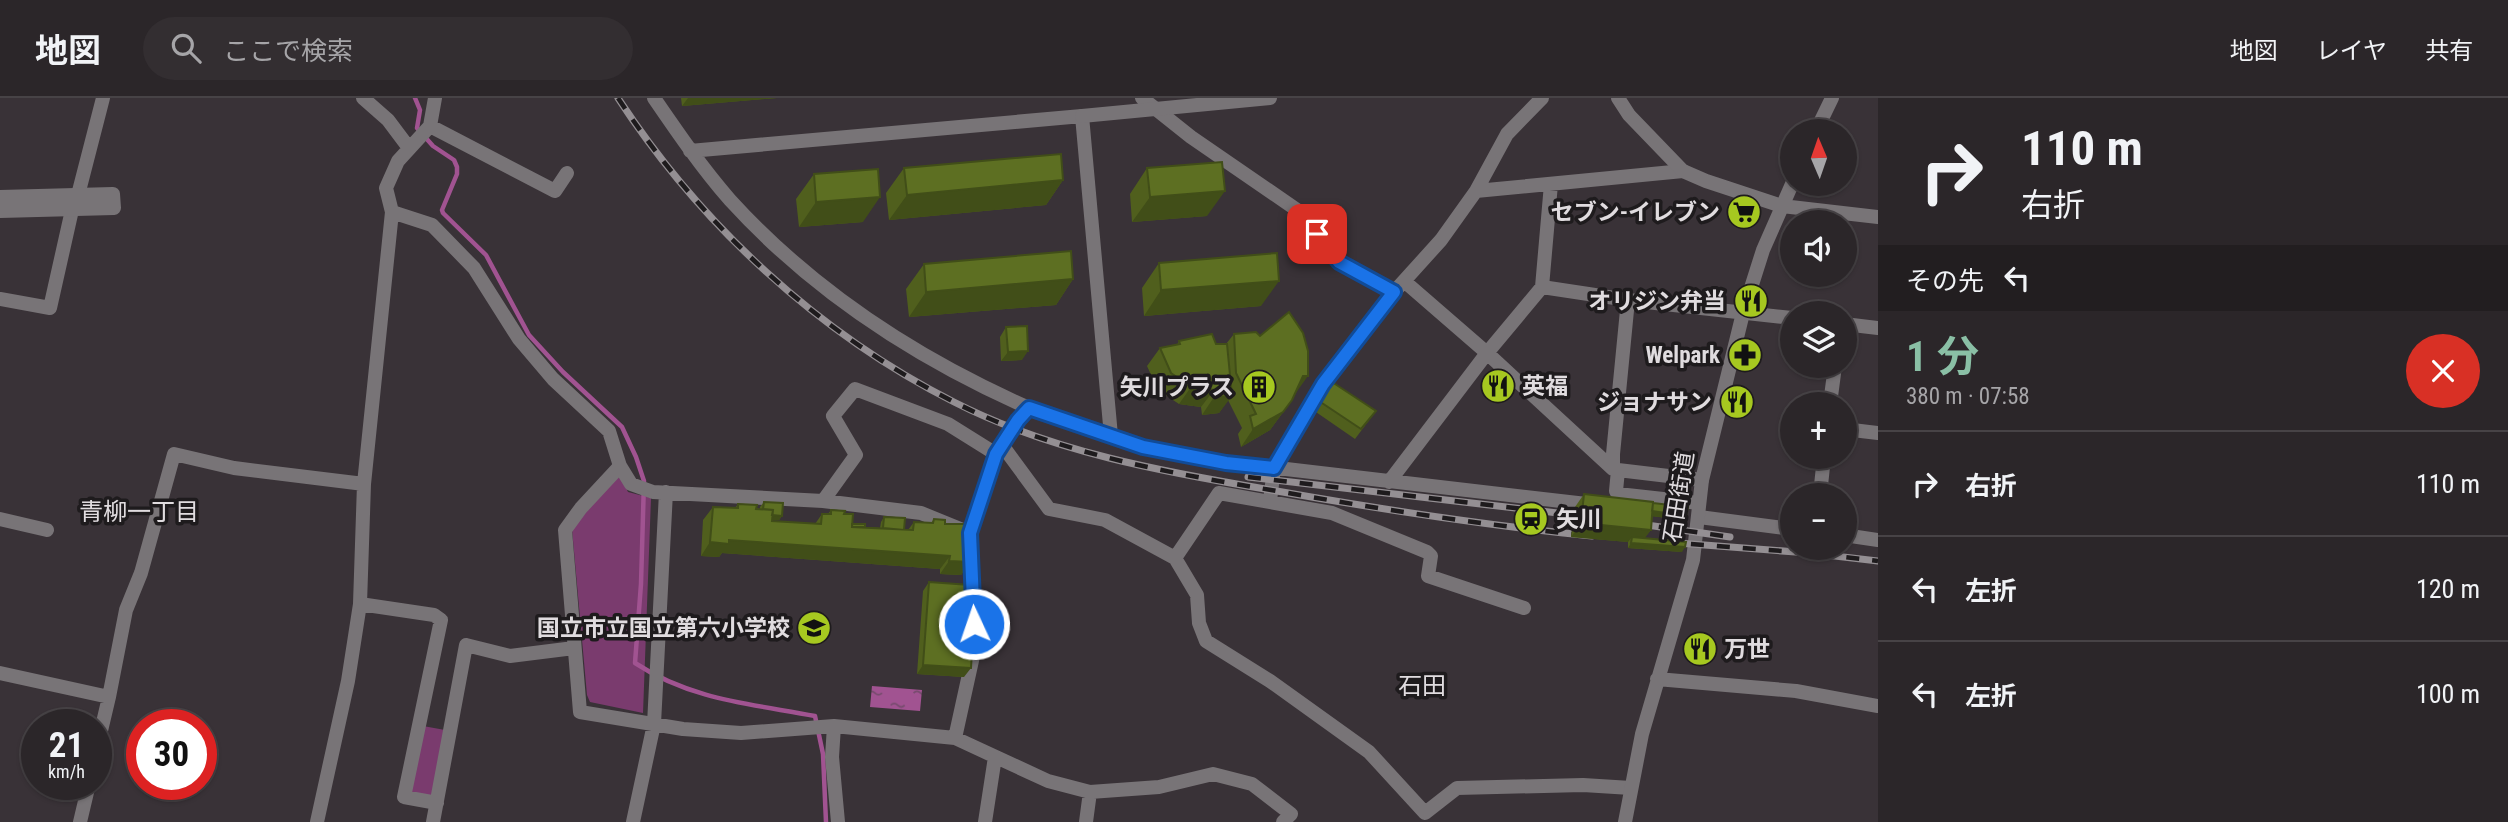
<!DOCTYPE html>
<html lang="ja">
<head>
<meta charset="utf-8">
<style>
  body { margin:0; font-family:"Roboto Condensed","Noto Sans JP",sans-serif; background:#332e31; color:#f1f3f6; height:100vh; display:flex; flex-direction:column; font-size:26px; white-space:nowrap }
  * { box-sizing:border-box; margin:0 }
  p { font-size:23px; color:#a6a5a8 }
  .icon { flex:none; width:38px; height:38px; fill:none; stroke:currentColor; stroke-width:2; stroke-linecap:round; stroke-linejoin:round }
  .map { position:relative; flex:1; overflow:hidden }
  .side { display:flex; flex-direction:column; background:#2b2629; width:630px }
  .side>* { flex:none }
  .hud { background:#2b2629; color:#f1f3f6; overflow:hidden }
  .needle { width:46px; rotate:358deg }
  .fabs { position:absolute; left:1780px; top:21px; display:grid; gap:14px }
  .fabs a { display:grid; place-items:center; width:77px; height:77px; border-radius:50%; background:#2b2629; box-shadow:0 2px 5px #0004,0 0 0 2px #474346; font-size:35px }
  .speed { position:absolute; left:21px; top:611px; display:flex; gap:14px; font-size:35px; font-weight:700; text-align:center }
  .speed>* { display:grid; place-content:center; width:91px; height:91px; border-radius:50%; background:#2b2629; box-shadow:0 2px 5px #0004,0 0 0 2px #474346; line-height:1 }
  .speed small { font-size:18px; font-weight:400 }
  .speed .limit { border:10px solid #d22; background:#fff; color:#111 }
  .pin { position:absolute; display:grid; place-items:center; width:60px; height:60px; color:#fff; margin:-30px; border-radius:14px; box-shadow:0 4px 10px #0006 }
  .me { position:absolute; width:77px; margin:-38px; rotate:357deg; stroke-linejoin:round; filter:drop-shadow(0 0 5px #0008) }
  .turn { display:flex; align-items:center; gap:24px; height:147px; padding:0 28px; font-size:32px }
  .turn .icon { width:91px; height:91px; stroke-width:2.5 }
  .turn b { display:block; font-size:49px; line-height:60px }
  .then { display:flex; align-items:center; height:66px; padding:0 28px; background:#0003; gap:14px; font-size:26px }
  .round { display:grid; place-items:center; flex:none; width:74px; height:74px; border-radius:37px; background:#332e31 }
  .overview { display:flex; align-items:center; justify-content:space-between; height:119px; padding:0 28px }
  h1 { font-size:42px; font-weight:700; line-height:52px; color:#8abfa5 }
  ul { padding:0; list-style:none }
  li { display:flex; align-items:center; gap:21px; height:105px; padding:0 28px; border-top:2px solid #474346 }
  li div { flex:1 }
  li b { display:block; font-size:26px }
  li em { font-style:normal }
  header { display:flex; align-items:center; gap:42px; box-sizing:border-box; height:98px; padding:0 35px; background:#2b2629; border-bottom:2px solid #474346 }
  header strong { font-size:33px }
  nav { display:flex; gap:38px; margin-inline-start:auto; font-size:24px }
  .search { width:490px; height:63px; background:#332e31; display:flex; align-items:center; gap:18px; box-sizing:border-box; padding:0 24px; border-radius:38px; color:#a6a5a8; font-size:26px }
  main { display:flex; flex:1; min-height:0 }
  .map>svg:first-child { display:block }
  .green { fill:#7a3b6e }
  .water { fill:url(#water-ripples) }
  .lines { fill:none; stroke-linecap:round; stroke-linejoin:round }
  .stream { stroke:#a15391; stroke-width:4.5 }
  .minor { stroke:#787477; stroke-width:14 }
  .tertiary { stroke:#787477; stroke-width:14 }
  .rail-casing { stroke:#948f93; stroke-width:7 }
  .rail { stroke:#1e1b1d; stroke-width:4.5; stroke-dasharray:13; stroke-linecap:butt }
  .wall { fill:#505f1d }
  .shaded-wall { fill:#414e18 }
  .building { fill:#5d6f22; stroke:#414e18; stroke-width:2 }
  .route-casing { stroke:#114b97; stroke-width:18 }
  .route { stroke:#1a73e8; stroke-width:12 }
  .labels { text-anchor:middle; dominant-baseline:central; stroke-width:7; stroke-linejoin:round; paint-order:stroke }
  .poi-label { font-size:23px; font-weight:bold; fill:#e0dcdf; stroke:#1e1b1d; text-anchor:end }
  .street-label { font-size:23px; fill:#e0dcdf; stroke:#1e1b1d }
  .neighbourhood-label { font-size:24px; fill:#e0dcdf; stroke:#1e1b1d }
</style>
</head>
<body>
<header>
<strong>地図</strong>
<div class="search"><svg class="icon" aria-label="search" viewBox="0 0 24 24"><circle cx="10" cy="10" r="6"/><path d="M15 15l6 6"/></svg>ここで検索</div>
<nav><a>地図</a><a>レイヤ</a><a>共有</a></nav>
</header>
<main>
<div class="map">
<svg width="1878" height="724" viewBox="0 0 1878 724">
  <defs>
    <pattern id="water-ripples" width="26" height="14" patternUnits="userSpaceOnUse" patternTransform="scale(1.75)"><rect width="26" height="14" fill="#a15391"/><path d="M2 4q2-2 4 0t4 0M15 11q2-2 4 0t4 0" fill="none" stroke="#774b6e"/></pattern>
  </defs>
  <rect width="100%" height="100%" fill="#393237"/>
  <!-- green -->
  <path class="green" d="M619 375 628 394 651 400 643 615 590 604 587 597 572 431Z
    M423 628 445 632 432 701 410 697Z"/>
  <!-- water -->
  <path class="water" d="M872 588 922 592 920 613 870 609Z"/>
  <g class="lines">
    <!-- stream -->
    <path class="stream" d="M415 0 420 12 417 30 433 48 454 62 457 69V76L442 112 443 115 486 157 529 237 563 274 622 329 636 359 644 383 641 486 635 565C691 602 752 606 815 618L823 656 826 724"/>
    <!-- minor -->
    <path class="minor" d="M363 0 388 22 409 50
      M435 0 430 28 555 93 567 75
      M654 0C678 35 702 70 730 102 813 193 918 261 1029 310L1018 322 998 353
      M1142 0 1191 39 1300 114 1339 164 1394 194
      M430 28 398 63 386 90 392 114 432 127 474 170 519 241 553 281 609 333 620 368 581 410 565 432 580 614 683 631 741 635 834 628 955 640 975 549 970 439
      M690 53 1082 18 1111 338
      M1551 86 1542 189 1628 202 1613 356V371
      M1476 93 1683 73
      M78 97 103 0
      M1404 183 1487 255 1613 371 1618 372
      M0 201 50 210 72 112
      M1628 202 1792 220
      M1844 226 1878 230
      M1830 306 1835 268
      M1029 310 1143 349 1226 364 1595 407
      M1844 331 1878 335
      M1002 347 1049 411 1105 422 1175 460 1197 497 1199 525 1206 543 1270 583 1369 654 1425 715 1457 690 1583 687 1631 690
      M620 368 631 386 653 394 823 403 921 415 970 435 996 356 948 326 855 291 833 318 856 357 823 403
      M1389 384 1487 255 1542 189
      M1820 397 1824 359
      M1270 403 1274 370 1323 286 1394 194 1441 142 1476 93 1507 36 1542 0
      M1699 405 1618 396 1616 393 1618 372 1702 382
      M1699 419 1792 431
      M0 421 47 432
      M1844 437 1878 442
      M1175 460 1219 395 1332 415 1427 454 1431 458 1428 478 1524 510
      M360 506 434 517 441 522 404 699 437 705
      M0 575 109 599 126 512 141 475 174 356 234 370 364 386
      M834 628 832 659 838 724
      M955 640 1048 683 1090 694 1159 689 1213 676 1252 686 1291 716 1283 724
      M96 654 109 599
      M80 724 89 686
      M317 724 348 583 360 506 364 386 392 114
      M433 724 466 547 510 558 574 550
      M633 724 654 626 666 394
      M985 724 995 659
      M1086 724 1090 694"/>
    <!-- tertiary -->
    <path class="tertiary" d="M1618 0 1629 17 1683 73 1706 83 1782 108 1878 119
      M1082 18 1270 0
      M1816 33 1832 0
      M0 99 113 96 114 110 0 113
      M1657 581 1796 593 1878 608
      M1625 724 1642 636 1693 462 1702 382 1743 215 1763 152 1792 86"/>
    <!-- rail casing -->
    <g class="rail-casing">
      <path id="rail" d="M618 0C701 127 818 235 954 304 1052 354 1164 374 1271 392 1378 411 1484 427 1592 438
        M1248 379 1592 419
        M1633 425 1730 439
        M1665 444 1809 455 1878 463"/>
    </g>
    <!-- rail -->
    <use href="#rail" class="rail"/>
  </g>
  <!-- wall -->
  <path class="wall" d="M681 0H777L682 8Z
    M904 70 1063 82 1046 107 889 122 886 95Z
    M1147 70 1207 118 1132 124 1130 96Z
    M814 76 863 124 799 129 796 101Z
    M1159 165 1261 208 1144 218 1142 190Z
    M924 166 1073 181 1056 207 909 219 906 191Z
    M1006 229 1022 262 1001 263 1000 239Z
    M1234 236 1295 296 1292 302 1270 332 1241 349 1238 336 1242 330 1228 302 1219 315 1202 317 1201 309 1179 306 1158 292 1147 268 1160 250 1177 247 1179 243 1216 246H1226Z
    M1332 284 1376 313 1355 341 1313 312Z
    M1584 396 1653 405 1683 422 1652 418 1651 432 1644 440 1682 454 1628 450V444L1571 439 1575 409Z
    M764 404 782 418 779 422H772V423L815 426 822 416H828L831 412 844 416 852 426 865 429 880 430 881 424 884 419 904 432H908L914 424 931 425 934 421 945 426 970 464 961 477 940 476V471L722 455 719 459 701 458 703 422 713 409 735 410 738 406 760 411V409Z
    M929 484 964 579 917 576 923 493Z"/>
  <!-- shaded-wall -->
  <path class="shaded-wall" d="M688 0H777L682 8Z
    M1063 82 1046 107 889 122 907 97Z
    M1225 93 1207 118 1132 124 1150 99Z
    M880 99 863 124 799 129 816 104Z
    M1073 181 1056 207 909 219 926 194Z
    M1279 183 1261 208 1144 218 1161 192Z
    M1028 253 1022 262 1001 263 1008 254Z
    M1303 278H1308L1295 296Z
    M1191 289 1214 292 1201 309 1179 306Z
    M1232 298 1219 315 1202 317 1214 299Z
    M1292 302 1270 332 1241 349 1253 331Z
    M1628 410 1686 418 1683 422 1625 415Z
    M763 417 782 418 779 422H760Z
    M1581 425 1651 432 1641 445 1632 439 1628 444 1571 439Z
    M729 442 950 458 940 471 722 455 719 459 701 458 710 444Z
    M1631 445 1685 449 1682 454 1628 450Z
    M949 463 970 464 961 477 940 476Z
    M923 567 971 570 964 579 917 576Z"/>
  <!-- building -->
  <path class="building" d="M1061 56 1063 82 907 97 904 70Z
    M1222 64 1225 93 1150 99 1147 70Z
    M878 71 880 99 816 104 814 76Z
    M1071 153 1073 181 926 194 924 166Z
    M1277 155 1279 183 1161 192 1159 165Z
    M1289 214 1303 235 1308 253V278H1303L1292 302 1283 314 1253 331 1250 318 1256 316 1236 275 1234 236 1256 234 1260 238Z
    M1027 228 1028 253 1008 254 1006 229Z
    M1212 236 1216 246H1227L1232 298 1214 299V292L1191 289 1171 275 1160 250 1180 246 1179 243Z
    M1332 284 1376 313 1361 331 1319 303Z
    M1584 396 1653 404 1651 432 1581 425Z
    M764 404 783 405 782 418 772 417 773 412 763 411Z
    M1653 405 1688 409 1686 418 1652 413Z
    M738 406 757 407 756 411 773 412 772 423 821 426 822 416H831V412L845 413 844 416H853L852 429 913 432 914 424 933 425 934 421 945 422V426H973L970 464 949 463 950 458 729 442V446L710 444 713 409 738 410Z
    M884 419 905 420 904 432 883 430Z
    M852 426H865V429H852Z
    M1632 439 1686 444 1685 449 1631 445Z
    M929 484 970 487V492H976L971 570 923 567Z"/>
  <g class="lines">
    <!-- route casing -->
    <g class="route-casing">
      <path id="route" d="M974 526 970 435 996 356 1018 322 1029 310 1143 349 1226 365 1274 370 1323 286 1394 194 1339 164 1317 136"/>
    </g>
    <!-- route -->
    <use href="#route" class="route"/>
  </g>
  <!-- icons -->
  <defs>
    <g id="supermarket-disc" transform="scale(1.75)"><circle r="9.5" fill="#a6c820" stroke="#1e1b1d"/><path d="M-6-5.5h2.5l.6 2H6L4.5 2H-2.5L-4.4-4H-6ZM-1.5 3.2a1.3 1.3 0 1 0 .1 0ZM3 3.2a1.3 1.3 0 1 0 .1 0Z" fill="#111"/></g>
    <g id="restaurant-disc" transform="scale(1.75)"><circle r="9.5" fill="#a6c820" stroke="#1e1b1d"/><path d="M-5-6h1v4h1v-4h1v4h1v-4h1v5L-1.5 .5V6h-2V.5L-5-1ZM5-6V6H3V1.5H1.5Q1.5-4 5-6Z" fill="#111"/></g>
    <g id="pharmacy-disc" transform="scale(1.75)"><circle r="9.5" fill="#a6c820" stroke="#1e1b1d"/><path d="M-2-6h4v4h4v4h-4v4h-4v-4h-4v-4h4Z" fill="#111"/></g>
    <g id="building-disc" transform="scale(1.75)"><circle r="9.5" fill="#a6c820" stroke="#1e1b1d"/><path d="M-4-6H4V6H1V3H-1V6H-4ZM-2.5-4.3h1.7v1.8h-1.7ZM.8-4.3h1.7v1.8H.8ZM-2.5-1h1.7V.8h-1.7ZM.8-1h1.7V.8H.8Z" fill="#111"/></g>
    <g id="station-disc" transform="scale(1.75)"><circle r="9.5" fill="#a6c820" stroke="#1e1b1d"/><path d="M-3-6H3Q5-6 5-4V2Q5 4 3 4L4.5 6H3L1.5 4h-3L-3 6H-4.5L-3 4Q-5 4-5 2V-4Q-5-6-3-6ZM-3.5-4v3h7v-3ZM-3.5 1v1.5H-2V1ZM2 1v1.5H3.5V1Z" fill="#111"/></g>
    <g id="school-disc" transform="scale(1.75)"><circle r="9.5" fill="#a6c820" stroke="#1e1b1d"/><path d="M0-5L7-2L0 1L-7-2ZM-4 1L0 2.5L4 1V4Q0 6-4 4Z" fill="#111"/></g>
  </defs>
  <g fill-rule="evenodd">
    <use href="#supermarket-disc" x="1744" y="114"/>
    <use href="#restaurant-disc" x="1751" y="203"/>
    <use href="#pharmacy-disc" x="1745" y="257"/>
    <use href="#restaurant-disc" x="1498" y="288"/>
    <use href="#building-disc" x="1259" y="289"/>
    <use href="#restaurant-disc" x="1737" y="304"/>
    <use href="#station-disc" x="1531" y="421"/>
    <use href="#school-disc" x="814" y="530"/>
    <use href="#restaurant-disc" x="1700" y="551"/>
  </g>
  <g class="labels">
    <!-- poi labels -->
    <g class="poi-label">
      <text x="1720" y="114">セブン-イレブン</text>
      <text x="1726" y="203">オリジン弁当</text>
      <text x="1720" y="257">Welpark</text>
      <text x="1522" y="288" text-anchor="start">英福</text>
      <text x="1234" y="289">矢川プラス</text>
      <text x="1712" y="304">ジョナサン</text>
      <text x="1556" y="421" text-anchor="start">矢川</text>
      <text x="790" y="530">国立市立国立第六小学校</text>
      <text x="1724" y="551" text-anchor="start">万世</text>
    </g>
    <!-- street labels -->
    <g class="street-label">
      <text transform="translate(1679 399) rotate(-81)">石田街道</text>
    </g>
    <!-- neighbourhood labels -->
    <g class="neighbourhood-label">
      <text x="139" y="414">青柳一丁目</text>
      <text x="1422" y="588">石田</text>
    </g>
  </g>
</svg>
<div class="fabs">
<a><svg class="needle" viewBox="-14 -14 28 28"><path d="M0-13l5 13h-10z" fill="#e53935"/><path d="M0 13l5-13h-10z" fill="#a6a5a8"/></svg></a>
<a><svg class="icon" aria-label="sound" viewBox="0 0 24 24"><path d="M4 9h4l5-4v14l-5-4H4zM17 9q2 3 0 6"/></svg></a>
<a><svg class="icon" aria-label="layers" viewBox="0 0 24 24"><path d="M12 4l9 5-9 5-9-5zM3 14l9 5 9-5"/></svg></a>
<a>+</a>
<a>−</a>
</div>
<div class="speed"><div>21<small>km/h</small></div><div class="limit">30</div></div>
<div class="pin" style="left:1317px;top:136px;background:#d93025"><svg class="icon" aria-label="arrive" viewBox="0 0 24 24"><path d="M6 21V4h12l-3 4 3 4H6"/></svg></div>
<svg class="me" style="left:974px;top:526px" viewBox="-20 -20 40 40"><circle r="17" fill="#1a73e8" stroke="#fff" stroke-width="3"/><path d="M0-11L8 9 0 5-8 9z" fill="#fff"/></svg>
</div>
<section class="side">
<div class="hud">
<div class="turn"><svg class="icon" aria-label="right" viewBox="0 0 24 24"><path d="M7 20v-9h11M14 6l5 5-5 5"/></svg><div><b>110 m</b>右折</div></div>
<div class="then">その先<svg class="icon" aria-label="left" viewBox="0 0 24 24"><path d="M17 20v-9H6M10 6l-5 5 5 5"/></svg></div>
</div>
<div class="overview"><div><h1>1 分</h1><p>380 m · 07:58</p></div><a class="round" style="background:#d93025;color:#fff"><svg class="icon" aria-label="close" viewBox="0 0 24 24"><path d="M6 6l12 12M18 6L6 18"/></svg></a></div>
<ul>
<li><svg class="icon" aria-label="right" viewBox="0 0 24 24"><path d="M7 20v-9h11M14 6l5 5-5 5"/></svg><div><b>右折</b></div><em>110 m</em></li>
<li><svg class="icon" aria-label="left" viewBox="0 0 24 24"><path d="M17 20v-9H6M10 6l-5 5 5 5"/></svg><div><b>左折</b></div><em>120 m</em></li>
<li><svg class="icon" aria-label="left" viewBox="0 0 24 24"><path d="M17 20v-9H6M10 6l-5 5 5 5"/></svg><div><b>左折</b></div><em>100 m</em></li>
</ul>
</section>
</main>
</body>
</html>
